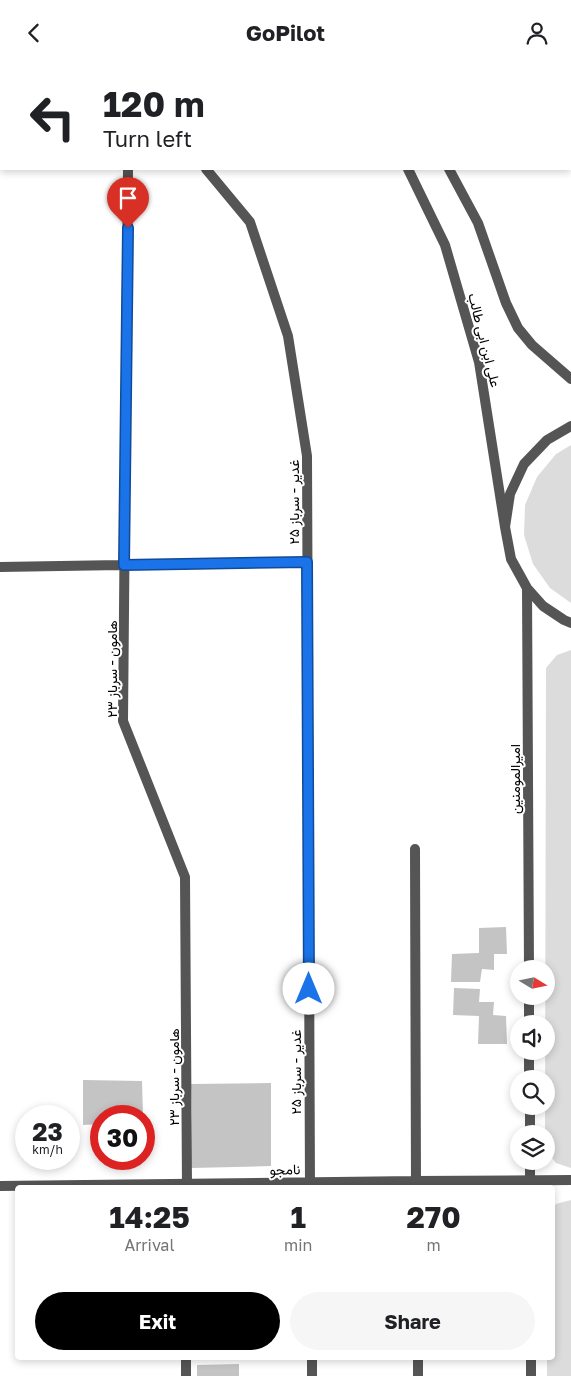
<!DOCTYPE html>
<html lang="en">
<head>
<meta charset="utf-8">
<style>
  body { margin:0; font-family:"Golos Text",Vazirmatn,sans-serif; background:#f6f6f6; color:#202124; height:100vh; display:flex; flex-direction:column; font-size:19px; white-space:nowrap }
  * { box-sizing:border-box; margin:0 }
  p { font-size:16px; color:#757577 }
  .icon { flex:none; width:28px; height:28px; fill:none; stroke:currentColor; stroke-width:2; stroke-linecap:round; stroke-linejoin:round }
  .map { position:relative; flex:1; overflow:hidden }
  .drawer { position:absolute; left:15px; top:1120px; width:540px; height:175px; display:flex; flex-direction:column; background:#fff; border-radius:5px; box-shadow:0 2px 8px #0003 }
  .drawer>* { flex:none }
  .banner { position:absolute; left:0px; top:0px; width:571px; height:105px; box-shadow:0 2px 8px #0003; background:#fff; color:#202124; overflow:hidden }
  .needle { width:32px; rotate:100deg }
  .tools { position:absolute; left:510px; top:895px; display:grid; gap:10px }
  .tools a { display:grid; place-items:center; width:45px; height:45px; border-radius:50%; background:#fff; box-shadow:0 2px 8px #0003; font-size:25px }
  .speed { position:absolute; left:15px; top:1040px; display:flex; gap:10px; font-size:25px; font-weight:700; text-align:center }
  .speed>* { display:grid; place-content:center; width:65px; height:65px; border-radius:50%; background:#fff; box-shadow:0 2px 8px #0003; line-height:1 }
  .speed small { font-size:12px; font-weight:400 }
  .speed .limit { border:8px solid #d22; background:#fff; color:#111 }
  .pin { position:absolute; display:grid; place-items:center; width:42px; height:42px; color:#fff; margin:-51px -21px; border-radius:50% 50% 50% 0; rotate:-45deg; box-shadow:0 0 5px #0007 }
  .pin .icon { rotate:45deg }
  .me { position:absolute; width:55px; margin:-28px; rotate:0deg; stroke-linejoin:round; filter:drop-shadow(0 0 4px #0008) }
  .turn { display:flex; align-items:center; gap:18px; height:105px; padding:0 20px; font-size:22px }
  .turn .icon { width:65px; height:65px; stroke-width:2.5 }
  .turn b { display:block; font-size:35px; line-height:42px }
  .eta { display:flex; justify-content:space-evenly; align-items:center; height:85px; text-align:center }
  .eta b { font-size:30px; font-weight:700; line-height:35px }
  .action { display:flex; gap:10px; margin-top:auto; padding:10px 20px }
  .action a { flex:1; height:58px; border-radius:30px; background:#000; color:#fff; font-size:20px; font-weight:700; line-height:58px; text-align:center }
  .action a+a { background:#f6f6f6; color:#202124 }
  header { display:flex; justify-content:space-between; align-items:center; height:65px; padding:0 20px; background:#fff; font-size:22px; font-weight:700 }
  .map>svg:first-child { display:block }
  .green { fill:#dcdcdc }
  .building { fill:#c4c4c4 }
  .lines { fill:none; stroke-linecap:round; stroke-linejoin:round }
  .minor { stroke:#555; stroke-width:10 }
  .tertiary { stroke:#555; stroke-width:10 }
  .route-casing { stroke:#114b97; stroke-width:12 }
  .route { stroke:#1a73e8; stroke-width:9 }
  .labels { text-anchor:middle; dominant-baseline:central; stroke-width:4; stroke-linejoin:round; paint-order:stroke }
  .street-label { font-size:14px; fill:#000; stroke:#fff }
</style>
</head>
<body>
<header><svg class="icon" aria-label="back" viewBox="0 0 24 24"><path d="M15 5l-7 7 7 7"/></svg>GoPilot<svg class="icon" aria-label="person" viewBox="0 0 24 24"><circle cx="12" cy="8" r="4"/><path d="M4 21q1-7 8-7t8 7"/></svg></header>
<div class="map">
<svg width="571" height="1311" viewBox="0 0 571 1311">
  <rect width="100%" height="100%" fill="#fff"/>
  <!-- green -->
  <path class="green" d="M571 380V538L550 523 533 499 524 470 525 440 537 412 556 389Z
    M571 585V1103L556 1098 549 1089 545 1069 546 603 557 590Z
    M571 1135V1311H547V1293L552 1292 553 1143 556 1139Z"/>
  <!-- building -->
  <path class="building" d="M506 862 507 889H494V905L482 904 480 917H451L452 889 479 888V863Z
    M454 923 480 924 479 937H494L493 950 506 951 507 979H478L479 951 453 950Z
    M83 1015 142 1016 143 1051H101V1059L83 1060Z
    M271 1018V1101L191 1103 192 1046 191 1019Z
    M239 1299V1311H197V1300Z"/>
  <g class="lines">
    <!-- minor -->
    <path class="minor" d="M122 0 123 1
      M128 104 123 656 185 812 187 1122
      M206 104 250 157 288 271 307 391 310 1122
      M0 502 307 497
      M415 784 416 1122
      M0 1121 416 1116 571 1115
      M312 1292V1311
      M418 1292V1311
      M186 1311V1292"/>
    <!-- tertiary -->
    <path class="tertiary" d="M332 0 333 1
      M379 0 380 1
      M408 104 445 180 479 297 505 462
      M449 104 478 158 506 238 518 263 532 280 571 314
      M571 361 547 375 524 399 510 429 505 462 511 494 527 523 543 541 564 555 571 558
      M527 523 529 904
      M529 931V959
      M529 986V1014
      M530 1041V1069
      M530 1096V1122
      M531 1292V1311"/>
  </g>
  <g class="lines">
    <!-- route casing -->
    <g class="route-casing">
      <path id="route" d="M128 163 124 500 307 497 309 924"/>
    </g>
    <!-- route -->
    <use href="#route" class="route"/>
  </g>
  <g class="labels">
    <!-- street labels -->
    <g class="street-label">
      <text transform="translate(485 275) rotate(76)">علی ابن ابی طالب</text>
      <text transform="translate(293 437) rotate(-90)">غدیر - سرباز ۲۵</text>
      <text transform="translate(111 604) rotate(-90)">هامون - سرباز ۲۳</text>
      <text transform="translate(514 714) rotate(-90)">امیرالمومنین</text>
      <text transform="translate(295 1007) rotate(-90)">غدیر - سرباز ۲۵</text>
      <text transform="translate(173 1012) rotate(-90)">هامون - سرباز ۲۳</text>
      <text transform="translate(285 1104) rotate(-1)">نامجو</text>
    </g>
  </g>
</svg>
<div class="tools">
<a><svg class="needle" viewBox="-14 -14 28 28"><path d="M0-13l5 13h-10z" fill="#e53935"/><path d="M0 13l5-13h-10z" fill="#757577"/></svg></a>
<a><svg class="icon" aria-label="sound" viewBox="0 0 24 24"><path d="M4 9h4l5-4v14l-5-4H4zM17 9q2 3 0 6"/></svg></a>
<a><svg class="icon" aria-label="search" viewBox="0 0 24 24"><circle cx="10" cy="10" r="6"/><path d="M15 15l6 6"/></svg></a>
<a><svg class="icon" aria-label="layers" viewBox="0 0 24 24"><path d="M12 4l9 5-9 5-9-5zM3 14l9 5 9-5"/></svg></a>
</div>
<div class="speed"><div>23<small>km/h</small></div><div class="limit">30</div></div>
<div class="pin" style="left:128px;top:163px;background:#d93025"><svg class="icon" aria-label="arrive" viewBox="0 0 24 24"><path d="M6 21V4h12l-3 4 3 4H6"/></svg></div>
<svg class="me" style="left:309px;top:924px" viewBox="-20 -20 40 40"><circle r="19" fill="#fff"/><path d="M0-13L10 11 0 6-10 11z" fill="#1a73e8"/></svg>
<div class="banner">
<div class="turn"><svg class="icon" aria-label="left" viewBox="0 0 24 24"><path d="M17 20v-9H6M10 6l-5 5 5 5"/></svg><div><b>120 m</b>Turn left</div></div>
</div>
<section class="drawer">
<div class="eta">
<div><b>14:25</b><p>Arrival</p></div>
<div><b>1</b><p>min</p></div>
<div><b>270</b><p>m</p></div>
</div>
<div class="action"><a>Exit</a><a>Share</a></div>
</section>
</div>
</body>
</html>
